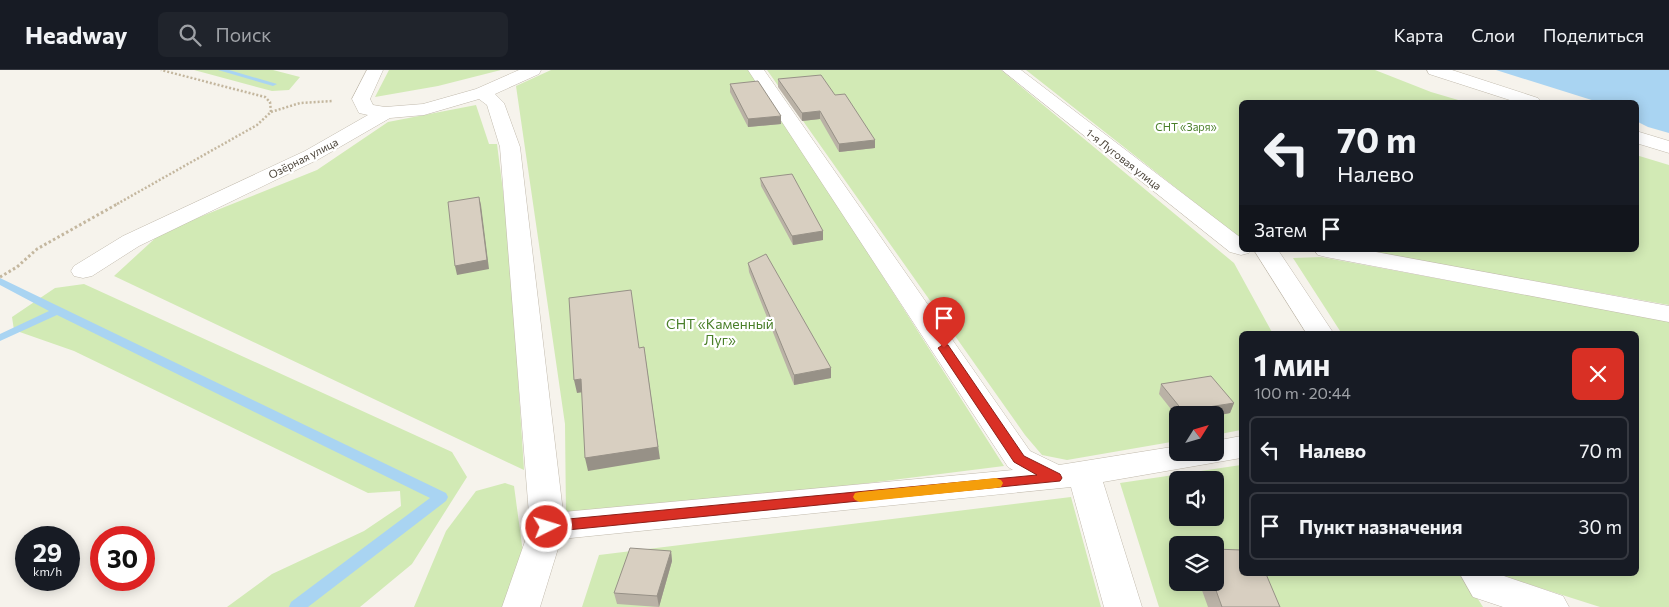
<!DOCTYPE html>
<html lang="ru">
<head>
<meta charset="utf-8">
<style>
  body { margin:0; font-family:Commissioner,sans-serif; background:#20242c; color:#f1f3f6; height:100vh; display:flex; flex-direction:column; font-size:19px; white-space:nowrap }
  * { box-sizing:border-box; margin:0 }
  p { font-size:16px; color:#9ea1a6 }
  .icon { flex:none; width:28px; height:28px; fill:none; stroke:currentColor; stroke-width:2; stroke-linecap:round; stroke-linejoin:round }
  .map { position:relative; flex:1; overflow:hidden }
  .panel { position:absolute; left:1239px; top:261px; width:400px; height:245px; display:flex; flex-direction:column; background:#171b24; border-radius:8px; box-shadow:0 2px 12px #0003 }
  .panel>* { flex:none }
  .hud { position:absolute; left:1239px; top:30px; width:400px; height:152px; border-radius:8px; box-shadow:0 2px 12px #0003; background:#171b24; color:#f1f3f6; overflow:hidden }
  .needle { width:32px; rotate:53deg }
  .tools { position:absolute; left:1169px; top:336px; display:grid; gap:10px }
  .tools a { display:grid; place-items:center; width:55px; height:55px; border-radius:8px; background:#171b24; box-shadow:0 2px 12px #0003; font-size:25px }
  .speed { position:absolute; left:15px; top:456px; display:flex; gap:10px; font-size:25px; font-weight:700; text-align:center }
  .speed>* { display:grid; place-content:center; width:65px; height:65px; border-radius:50%; background:#171b24; box-shadow:0 2px 12px #0003; line-height:1 }
  .speed small { font-size:12px; font-weight:400 }
  .speed .limit { border:8px solid #d22; background:#fff; color:#111 }
  .pin { position:absolute; display:grid; place-items:center; width:42px; height:42px; color:#fff; margin:-51px -21px; border-radius:50% 50% 50% 0; rotate:-45deg; box-shadow:0 0 5px #0007 }
  .pin .icon { rotate:45deg }
  .me { position:absolute; width:55px; margin:-28px; rotate:85deg; stroke-linejoin:round; filter:drop-shadow(0 0 4px #0008) }
  .turn { display:flex; align-items:center; gap:18px; height:105px; padding:0 15px; font-size:22px }
  .turn .icon { width:65px; height:65px; stroke-width:2.5 }
  .turn b { display:block; font-size:35px; line-height:42px }
  .then { display:flex; align-items:center; height:48px; padding:0 15px; background:#0003; gap:10px; font-size:19px }
  .round { display:grid; place-items:center; flex:none; width:52px; height:52px; border-radius:8px; background:#20242c }
  .overview { display:flex; align-items:center; justify-content:space-between; height:85px; padding:0 15px }
  h1 { font-size:30px; font-weight:700; line-height:38px }
  ul { padding:0; list-style:none }
  li { display:flex; align-items:center; gap:15px; height:68px; margin:0 10px 8px; padding:0 5px; border:2px solid #363941; border-radius:8px }
  li div { flex:1 }
  li b { display:block; font-size:19px }
  li em { font-style:normal }
  header { display:flex; align-items:center; gap:30px; box-sizing:border-box; height:70px; padding:0 25px; background:#171b24; border-bottom:1px solid #363941 }
  header strong { font-size:24px }
  nav { display:flex; gap:28px; margin-inline-start:auto; font-size:18px }
  .search { width:350px; height:45px; background:#20242c; display:flex; align-items:center; gap:12px; box-sizing:border-box; padding:0 18px; border-radius:8px; color:#9ea1a6; font-size:19px }
  .map>svg:first-child { display:block }
  .green { fill:#d2eab5; fill-rule:evenodd }
  .water { fill:#a9d4f2 }
  .lines { fill:none; stroke-linecap:round; stroke-linejoin:round }
  .stream { fill:#a9d4f2; fill-rule:evenodd }
  .minor-casing { stroke:#c2bbae; stroke-width:1 }
  .path-far1 { stroke:#c4b79f; stroke-width:2.5; stroke-dasharray:2 2; stroke-linecap:butt }
  .path { stroke:#c4b79f; stroke-width:3; stroke-dasharray:2.5 2.5; stroke-linecap:butt }
  .minor { fill:#fff; fill-rule:evenodd }
  .wall { fill:#bab2a6 }
  .shaded-wall { fill:#979187 }
  .building { fill:#d8cfc1; stroke:#979187 }
  .route { fill:#d93025; stroke:#8d1f18 }
  .slow { fill:#f59e0b }
  .labels { text-anchor:middle; dominant-baseline:central; stroke-width:4.5; stroke-linejoin:round; paint-order:stroke }
  .far-park-label { font-size:11px; fill:#4a7f2a; stroke:#fff }
  .far-street-label { font-size:11px; fill:#4b4439; stroke:#fff }
  .park-label { font-size:14px; fill:#4a7f2a; stroke:#fff }
</style>
</head>
<body>
<header>
<strong>Headway</strong>
<div class="search"><svg class="icon" aria-label="search" viewBox="0 0 24 24"><circle cx="10" cy="10" r="6"/><path d="M15 15l6 6"/></svg>Поиск</div>
<nav><a>Карта</a><a>Слои</a><a>Поделиться</a></nav>
</header>
<div class="map">
<svg width="1669" height="537" viewBox="0 0 1669 537">
  <rect width="100%" height="100%" fill="#f6f3ec"/>
  <!-- green -->
  <path class="green" d="M194 0H273L300 7 289 20 272 21Z
    M389 0H501L438 16 375 27Z
    M551 0H751L1004 396 797 422 566 446 565 354 516 16Z
    M767 0H1001L1234 193 1273 264H1241V360L1215 365V345H1178L1177 371 1067 390 1042 385 1025 365Z
    M1026 0H1375L1431 22 1465 32H1241V169Z
    M476 35 489 74H497L509 168 524 400 114 206 162 162 317 100 388 52Z
    M1636 85 1669 95V235L1359 180H1636Z
    M1321 187 1669 251V537H1600L1497 504H1636V264H1342L1293 188Z
    M84 214 452 382 467 407 412 494 360 537H227L272 504 364 461 401 436 400 421 368 423 74 281 14 260 12 247 55 218Z
    M1241 395V504H1462L1483 537H1159L1120 413ZM1178 410H1215V448H1178ZM1178 475H1215V512H1178Z
    M505 413 514 416 524 490 505 537H414L446 461 476 421Z
    M1071 427 1101 537H582L599 485Z"/>
  <!-- water -->
  <path class="water" d="M1496 0H1669V63L1648 57 1636 51V32H1598Z"/>
  <g class="lines">
    <!-- stream -->
    <path class="stream" d="M218 0H229L277 14 273 16Z
      M0 208 446 423 448 427 446 431 308 537H289L291 532 430 428 57 245 0 271V264L49 241 0 215Z"/>
    <!-- minor casing -->
    <g class="minor-casing">
      <path id="minor" d="M367 0H383L370 29 373 35 385 37 423 34 476 19 519 0H541L539 4 495 24 504 33 520 77 563 442 1013 400 1008 397 748 0H764L1030 381 1059 395 1178 376V382H1215V371L1241 366V388L1103 412 1142 537H1104L1071 417 561 469 540 537H502L530 457 500 77 487 35 479 29 424 45 390 48 319 89 139 176 92 206 83 208 74 206 71 201 74 196 123 166 305 81 368 45 359 43 352 29Z
        M1002 0H1021L1241 168V180H1252L1249 183 1241 185 1230 182Z
        M1427 0H1452L1538 28 1541 32H1516L1429 4Z
        M1636 61 1669 71V83L1636 73Z
        M1254 180H1278L1334 264H1307Z
        M1314 180H1365L1669 236V252L1326 187 1318 185Z
        M1460 504H1498L1563 526 1569 537H1503L1473 527Z"/>
    </g>
    <!-- path-far1 -->
    <path class="path-far1" d="M271 42 300 33 333 31
      M117 134 257 55 271 42 270 32 265 27 161 0"/>
    <!-- path -->
    <path class="path" d="M0 207 17 197 37 179 119 133"/>
    <!-- minor -->
    <use href="#minor" class="minor"/>
  </g>
  <!-- wall -->
  <path class="wall" d="M778 9 835 25 875 78 839 82 820 49 802 51 778 17Z
    M730 14 781 54 748 57 730 22Z
    M760 108 823 170 793 175 761 116Z
    M748 193 831 308 794 315 749 202Z
    M1161 314 1234 333 1230 343 1215 346V345H1178V348L1159 324Z
    M671 481 672 491 659 537 617 534 614 523Z
    M1199 512H1215L1280 537H1208Z"/>
  <!-- shaded-wall -->
  <path class="shaded-wall" d="M820 41V49L802 51V43Z
    M781 46V54L748 57V49Z
    M875 70V78L839 82V74Z
    M479 127 481 135 489 199 457 205 455 196Z
    M823 161V170L793 175 792 166Z
    M644 277 660 389 588 401 585 388Z
    M831 298V308L794 315V305Z
    M581 309 584 322 577 323 574 310Z
    M1234 333 1230 343 1215 346V345H1182L1183 341Z
    M671 481 672 491 659 537 657 526Z"/>
  <!-- building -->
  <path class="building" d="M821 5 835 25 845 24 875 70 839 74 820 41 802 43 778 9Z
    M758 11 781 46 748 49 730 14Z
    M792 104 823 161 792 166 760 108Z
    M479 127 487 190 455 196 448 132Z
    M766 184 831 298 794 305 748 193Z
    M631 220 639 278 644 277 658 377 585 388 581 309 574 310 569 228Z
    M1211 306 1234 333 1183 341 1161 314Z
    M630 478 671 481 657 526 614 523Z
    M1215 479 1241 480V504H1266L1280 537H1222L1213 512H1215Z"/>
  <!-- route -->
  <path class="route" d="M944 274 948 275 1024 386 1060 404 1062 408 1060 411 547 462 542 461 539 457 542 453 547 451 1037 405 1014 392 938 278Z"/>
  <!-- slow -->
  <path class="slow" d="M996 408 1001 410 1003 413 1001 417 996 418 860 432 855 430 853 427 855 423 860 422Z"/>
  <g class="labels">
    <!-- far-park labels -->
    <g class="far-park-label">
      <text x="1186" y="56">СНТ «Заря»</text>
    </g>
    <!-- far-street labels -->
    <g class="far-street-label">
      <text transform="translate(303 88) rotate(-27)">Озёрная улица</text>
      <text transform="translate(1124 89) rotate(38)">1-я Луговая улица</text>
    </g>
    <!-- park labels -->
    <g class="park-label">
      <text x="720" y="253">СНТ «Каменный<tspan x="720" dy="16">Луг»</tspan></text>
    </g>
  </g>
</svg>
<div class="tools">
<a><svg class="needle" viewBox="-14 -14 28 28"><path d="M0-13l5 13h-10z" fill="#e53935"/><path d="M0 13l5-13h-10z" fill="#9ea1a6"/></svg></a>
<a><svg class="icon" aria-label="sound" viewBox="0 0 24 24"><path d="M4 9h4l5-4v14l-5-4H4zM17 9q2 3 0 6"/></svg></a>
<a><svg class="icon" aria-label="layers" viewBox="0 0 24 24"><path d="M12 4l9 5-9 5-9-5zM3 14l9 5 9-5"/></svg></a>
</div>
<div class="speed"><div>29<small>km/h</small></div><div class="limit">30</div></div>
<div class="pin" style="left:944px;top:278px;background:#d93025"><svg class="icon" aria-label="arrive" viewBox="0 0 24 24"><path d="M6 21V4h12l-3 4 3 4H6"/></svg></div>
<svg class="me" style="left:547px;top:457px" viewBox="-20 -20 40 40"><circle r="17" fill="#d93025" stroke="#fff" stroke-width="3"/><path d="M0-11L8 9 0 5-8 9z" fill="#fff"/></svg>
<div class="hud">
<div class="turn"><svg class="icon" aria-label="left" viewBox="0 0 24 24"><path d="M17 20v-9H6M10 6l-5 5 5 5"/></svg><div><b>70 m</b>Налево</div></div>
<div class="then">Затем<svg class="icon" aria-label="arrive" viewBox="0 0 24 24"><path d="M6 21V4h12l-3 4 3 4H6"/></svg></div>
</div>
<section class="panel">
<div class="overview"><div><h1>1 мин</h1><p>100 m · 20:44</p></div><a class="round" style="background:#d93025;color:#fff"><svg class="icon" aria-label="close" viewBox="0 0 24 24"><path d="M6 6l12 12M18 6L6 18"/></svg></a></div>
<ul>
<li><svg class="icon" aria-label="left" viewBox="0 0 24 24"><path d="M17 20v-9H6M10 6l-5 5 5 5"/></svg><div><b>Налево</b></div><em>70 m</em></li>
<li><svg class="icon" aria-label="arrive" viewBox="0 0 24 24"><path d="M6 21V4h12l-3 4 3 4H6"/></svg><div><b>Пункт назначения</b></div><em>30 m</em></li>
</ul>
</section>
</div>
</body>
</html>
